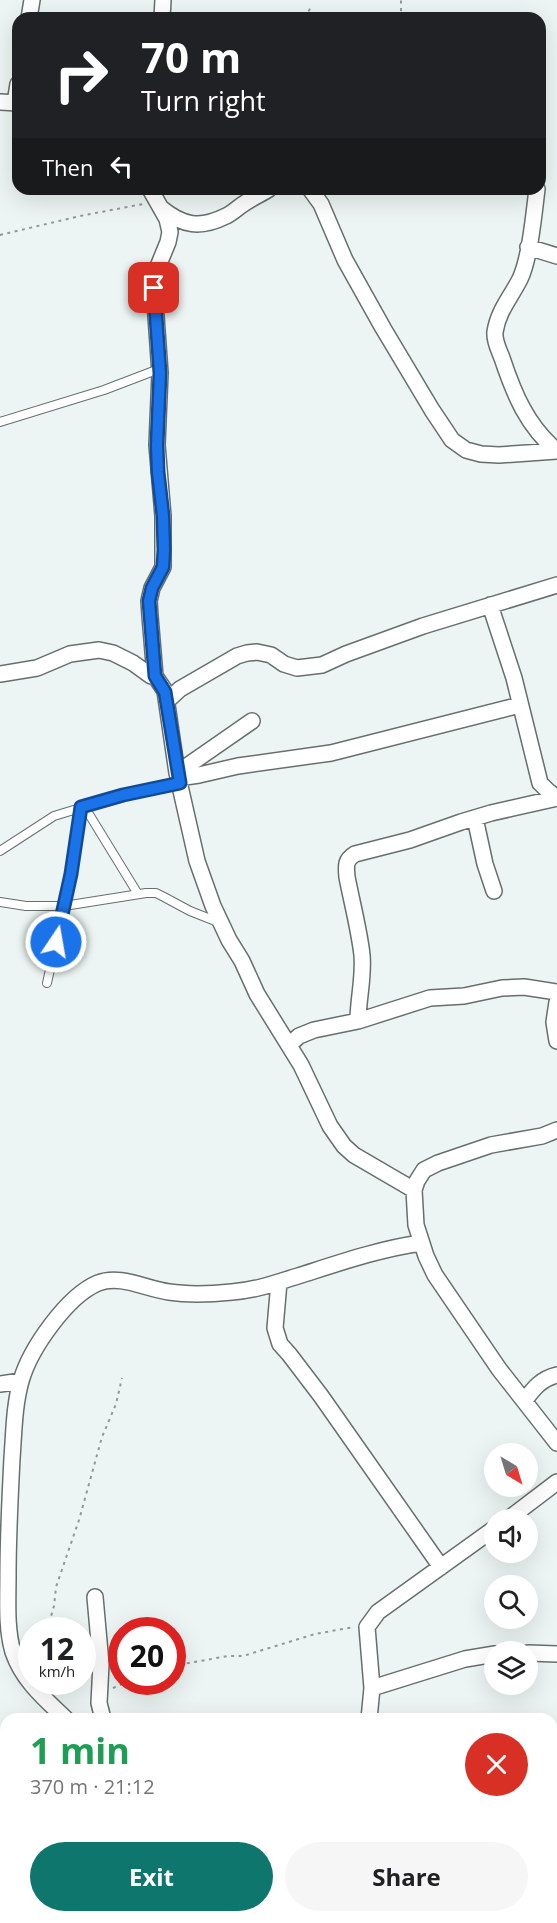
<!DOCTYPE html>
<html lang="en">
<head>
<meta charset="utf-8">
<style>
  body { margin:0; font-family:"Open Sans",sans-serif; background:#f6f6f6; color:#202124; height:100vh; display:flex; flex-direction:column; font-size:22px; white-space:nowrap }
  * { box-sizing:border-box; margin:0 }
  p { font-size:20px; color:#757577 }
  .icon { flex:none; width:33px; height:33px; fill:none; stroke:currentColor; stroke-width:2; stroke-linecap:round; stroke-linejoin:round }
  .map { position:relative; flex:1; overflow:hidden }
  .panel { position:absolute; left:0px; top:1713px; width:558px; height:210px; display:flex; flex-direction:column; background:#fff; border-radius:18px 18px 0 0; box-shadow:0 6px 24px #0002 }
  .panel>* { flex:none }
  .hud { position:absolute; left:12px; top:12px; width:534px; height:183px; border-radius:18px; box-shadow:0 6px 24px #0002; background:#202124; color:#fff; overflow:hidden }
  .needle { width:39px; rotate:142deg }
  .controls { position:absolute; left:484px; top:1443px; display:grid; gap:12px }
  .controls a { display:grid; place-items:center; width:54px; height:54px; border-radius:50%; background:#fff; box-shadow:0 6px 24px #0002; font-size:30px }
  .speed { position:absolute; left:18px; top:1617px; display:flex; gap:12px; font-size:30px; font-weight:700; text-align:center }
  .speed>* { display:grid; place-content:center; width:78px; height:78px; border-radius:50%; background:#fff; box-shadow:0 6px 24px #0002; line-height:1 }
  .speed small { font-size:15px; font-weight:400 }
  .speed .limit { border:9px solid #d22; background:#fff; color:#111 }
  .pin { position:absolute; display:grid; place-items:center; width:51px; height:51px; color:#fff; margin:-26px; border-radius:12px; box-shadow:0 3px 9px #0006 }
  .me { position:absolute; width:66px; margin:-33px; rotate:12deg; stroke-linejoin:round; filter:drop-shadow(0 0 4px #0008) }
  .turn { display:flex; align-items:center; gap:21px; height:126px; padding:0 30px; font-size:27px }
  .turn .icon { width:78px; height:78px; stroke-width:2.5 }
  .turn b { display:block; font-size:42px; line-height:51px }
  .then { display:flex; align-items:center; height:57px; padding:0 30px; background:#0003; gap:12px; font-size:22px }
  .round { display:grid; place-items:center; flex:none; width:63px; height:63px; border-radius:32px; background:#f6f6f6 }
  .headline { display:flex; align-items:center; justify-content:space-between; height:102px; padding:0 30px }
  h1 { font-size:36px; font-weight:700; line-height:45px; color:#1e9e55 }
  .action { display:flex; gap:12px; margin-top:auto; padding:12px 30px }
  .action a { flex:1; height:69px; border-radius:36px; background:#0f766e; color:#fff; font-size:24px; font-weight:700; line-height:69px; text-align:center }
  .action a+a { background:#f6f6f6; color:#202124 }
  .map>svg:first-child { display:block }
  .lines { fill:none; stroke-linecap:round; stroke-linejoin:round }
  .service-casing { stroke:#676f6d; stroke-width:10 }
  .minor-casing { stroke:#676f6d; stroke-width:18 }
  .path { stroke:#919897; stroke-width:2; stroke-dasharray:3 4.5; stroke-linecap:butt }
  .service { stroke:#fff; stroke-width:8 }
  .minor { stroke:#fff; stroke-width:15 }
  .route-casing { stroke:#114b97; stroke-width:15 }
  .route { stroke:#1a73e8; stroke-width:10 }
</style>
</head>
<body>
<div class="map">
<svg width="557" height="1923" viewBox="0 0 557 1923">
  <rect width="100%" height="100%" fill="#ecf5f3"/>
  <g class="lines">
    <!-- service casing -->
    <g class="service-casing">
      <path id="service" d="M0 422 104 390 159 369
        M84 806 138 894
        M0 851 54 816 123 795 180 783
        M0 902 26 906H64L146 893H156L164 897 190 911 218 922
        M47 983 71 874 81 808"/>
    </g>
    <!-- minor casing -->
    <g class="minor-casing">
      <path id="minor" d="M29 18 32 0
        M162 18 163 0
        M0 102 18 103
        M15 103 18 84
        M150 189 167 219 170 232 168 242 157 269 154 288 160 373 157 445 163 516V567L152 588 149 601 150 616 155 676 165 691 177 773 197 861 213 906 229 940 242 961 257 994 301 1065 330 1126 344 1146 354 1155 414 1190
        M310 189 321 204 345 260 383 328 432 410 452 440 466 450 481 454 499 455 557 451
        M537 189C534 213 530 258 520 279 511 297 498 311 495 332 494 341 499 350 502 358 514 394 527 426 557 451
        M161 208C183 226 200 229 226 216 233 213 238 207 245 203 252 198 261 194 269 189
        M528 247 557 256
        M490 605 514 678 540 783 548 791 557 798
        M0 674 37 668 70 654 99 650 113 653 133 663 151 676H155
        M167 701 180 689 237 656 247 653 257 652 271 655 284 664 297 668 322 665 346 654 423 626 557 585
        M177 773 252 721
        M178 778 199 775 238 766 331 753 520 705
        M475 818 485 864 494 891
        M557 1002 554 1022 557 1041
        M358 1021C358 999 364 978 362 955 359 929 352 903 347 877 346 866 345 860 355 854L410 840 461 822 491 813 557 798
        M289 1045 299 1036 314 1030 358 1021 430 998 464 996 502 988 524 987 557 992
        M557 1130 542 1136 491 1145 438 1163 424 1170 417 1181 414 1190 416 1225 426 1256 435 1275 499 1369 557 1443
        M279 1282 275 1328 280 1344 289 1354 321 1396 441 1567
        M0 1384 21 1381
        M525 1400C534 1388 541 1379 557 1375
        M507 1520 557 1482
        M95 1597 101 1664 99 1703 103 1719
        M528 1653 557 1654
        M372 1688 465 1659 495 1654
        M66 1719C45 1699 23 1681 13 1652 6 1628 8 1601 8 1576 8 1536 10 1497 12 1458 14 1432 14 1406 21 1381 30 1349 67 1296 98 1283 120 1274 146 1289 169 1292 189 1295 212 1294 232 1292 257 1290 275 1283 298 1276 339 1263 379 1249 421 1243
        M369 1719 372 1688 367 1627 378 1612 495 1528
        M0 1814H6
        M552 1864H557
        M116 1923 121 1917
        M470 1923 472 1917"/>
    </g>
    <!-- path -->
    <path class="path" d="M305 18 312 5
      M398 18 401 11V0
      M0 235 80 216 143 204
      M47 1630 54 1606 56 1587 79 1520 102 1437 116 1404 122 1378
      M172 1666 228 1656H243L315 1634 354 1627
      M113 1688 127 1682"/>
    <!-- service -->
    <use href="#service" class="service"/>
    <!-- minor -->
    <use href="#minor" class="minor"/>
  </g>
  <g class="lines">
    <!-- route casing -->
    <g class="route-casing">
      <path id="route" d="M56 942 71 874 81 807 123 795 180 783 165 692 155 676 149 601 152 588 163 567 164 550 163 516 158 472 157 445 160 373 154 288"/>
    </g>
    <!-- route -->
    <use href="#route" class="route"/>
  </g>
</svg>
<div class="controls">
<a><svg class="needle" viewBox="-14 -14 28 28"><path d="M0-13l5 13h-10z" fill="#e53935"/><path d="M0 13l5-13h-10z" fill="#757577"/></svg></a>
<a><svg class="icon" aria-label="sound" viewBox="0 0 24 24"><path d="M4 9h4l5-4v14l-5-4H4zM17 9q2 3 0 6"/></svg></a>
<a><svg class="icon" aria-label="search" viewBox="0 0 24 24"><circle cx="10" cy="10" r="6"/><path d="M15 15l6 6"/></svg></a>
<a><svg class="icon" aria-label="layers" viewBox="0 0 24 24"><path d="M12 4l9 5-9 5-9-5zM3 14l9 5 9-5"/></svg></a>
</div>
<div class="speed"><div>12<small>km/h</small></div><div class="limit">20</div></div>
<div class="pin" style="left:154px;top:288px;background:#d93025"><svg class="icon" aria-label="arrive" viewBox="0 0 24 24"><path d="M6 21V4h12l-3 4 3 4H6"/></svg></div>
<svg class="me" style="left:56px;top:942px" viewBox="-20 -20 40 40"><circle r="17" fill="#1a73e8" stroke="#fff" stroke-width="3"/><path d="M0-11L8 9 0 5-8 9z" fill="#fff"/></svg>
<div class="hud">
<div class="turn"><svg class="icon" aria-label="right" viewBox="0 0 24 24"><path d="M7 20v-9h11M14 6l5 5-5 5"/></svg><div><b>70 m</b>Turn right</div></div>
<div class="then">Then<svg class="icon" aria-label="left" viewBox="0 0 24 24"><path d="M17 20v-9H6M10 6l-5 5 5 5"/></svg></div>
</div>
<section class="panel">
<div class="headline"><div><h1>1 min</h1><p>370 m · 21:12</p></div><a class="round" style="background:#d93025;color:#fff"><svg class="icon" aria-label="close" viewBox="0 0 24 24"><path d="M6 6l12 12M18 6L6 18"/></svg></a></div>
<div class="action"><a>Exit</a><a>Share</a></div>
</section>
</div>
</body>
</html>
